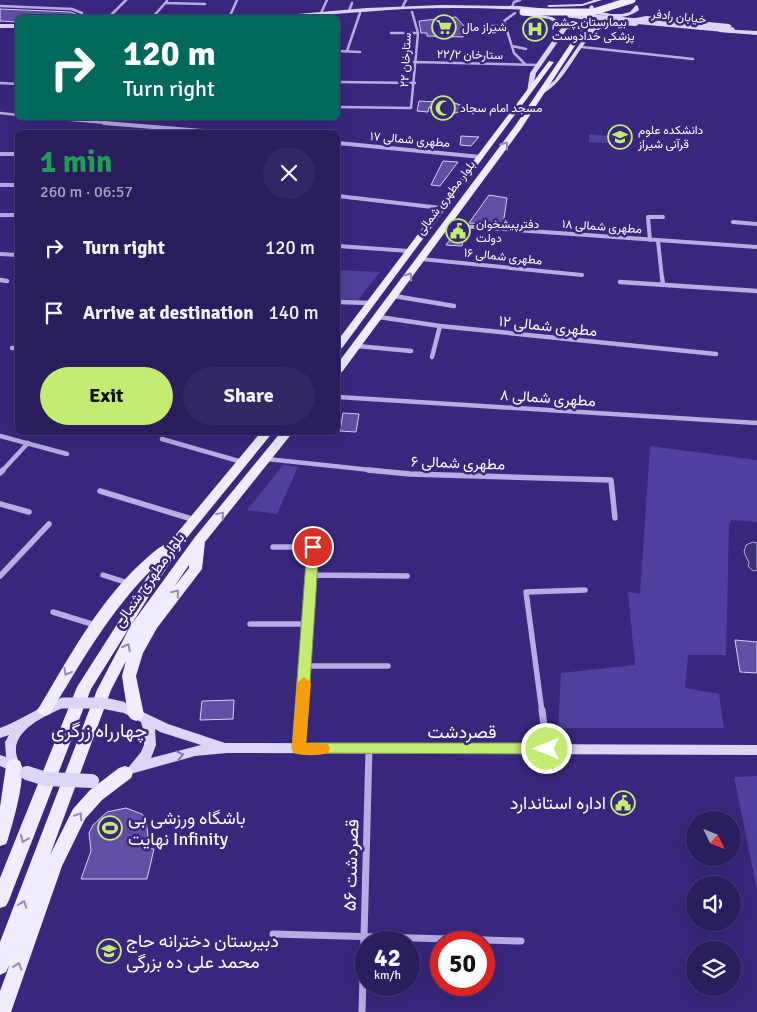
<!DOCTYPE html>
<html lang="en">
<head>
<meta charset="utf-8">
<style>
  body { margin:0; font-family:Signika,Vazirmatn,sans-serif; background:#322664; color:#f1f3f6; height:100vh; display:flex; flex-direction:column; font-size:19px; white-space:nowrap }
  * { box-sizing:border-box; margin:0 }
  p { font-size:16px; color:#a5a2bc }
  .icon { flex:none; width:28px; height:28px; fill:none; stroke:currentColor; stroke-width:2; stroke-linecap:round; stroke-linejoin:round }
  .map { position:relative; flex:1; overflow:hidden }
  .drawer { position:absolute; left:15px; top:130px; width:325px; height:305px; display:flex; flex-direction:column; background:#2a1d5e; border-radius:8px; box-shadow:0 5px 20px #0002,0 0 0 1px #463b73 }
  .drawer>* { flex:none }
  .top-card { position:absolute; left:15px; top:15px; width:325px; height:105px; border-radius:8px; box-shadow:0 5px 20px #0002,0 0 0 1px #463b73; background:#00695c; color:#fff; overflow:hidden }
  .needle { width:32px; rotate:133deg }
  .controls { position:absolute; left:686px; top:811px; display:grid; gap:10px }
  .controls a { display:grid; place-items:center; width:55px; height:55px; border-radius:50%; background:#2a1d5e; box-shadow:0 5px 20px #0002,0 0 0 1px #463b73; font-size:25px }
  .speed { position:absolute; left:355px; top:931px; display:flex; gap:10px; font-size:25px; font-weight:700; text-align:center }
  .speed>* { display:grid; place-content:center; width:65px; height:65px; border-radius:50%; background:#2a1d5e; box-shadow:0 5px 20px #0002,0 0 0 1px #463b73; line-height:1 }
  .speed small { font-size:12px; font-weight:400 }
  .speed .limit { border:8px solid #d22; background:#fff; color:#111 }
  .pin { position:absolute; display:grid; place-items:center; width:42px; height:42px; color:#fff; margin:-21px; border:2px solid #fff; border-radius:50%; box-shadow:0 1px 5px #0007 }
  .me { position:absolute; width:55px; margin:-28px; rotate:270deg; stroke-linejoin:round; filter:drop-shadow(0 0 4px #0008) }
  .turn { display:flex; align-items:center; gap:18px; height:105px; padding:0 25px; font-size:22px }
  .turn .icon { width:65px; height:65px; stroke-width:2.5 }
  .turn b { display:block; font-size:35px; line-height:42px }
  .round { display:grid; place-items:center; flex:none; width:52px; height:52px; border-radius:26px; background:#322664 }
  .overview { display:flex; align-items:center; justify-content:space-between; height:85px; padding:0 25px }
  h1 { font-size:30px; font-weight:700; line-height:38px; color:#1e9e55 }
  .primary-button { display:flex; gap:10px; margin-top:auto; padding:10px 25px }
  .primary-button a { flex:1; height:58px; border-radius:30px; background:#c2ec72; color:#111; font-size:20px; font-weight:700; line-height:58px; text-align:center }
  .primary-button a+a { background:#322664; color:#f1f3f6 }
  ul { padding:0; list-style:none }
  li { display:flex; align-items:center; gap:15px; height:65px; padding:0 25px }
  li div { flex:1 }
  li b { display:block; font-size:19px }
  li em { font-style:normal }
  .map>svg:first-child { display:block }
  .green { fill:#503f9c }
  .water { fill:#3e3171; stroke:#ada1e5 }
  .building { fill:#604fa5; stroke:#d6cff4 }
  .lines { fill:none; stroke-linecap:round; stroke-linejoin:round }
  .primary-tunnel { stroke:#564790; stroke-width:7; stroke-dasharray:7 4; stroke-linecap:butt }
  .street-far4 { stroke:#b7ace4; stroke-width:2.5 }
  .street-far3 { stroke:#b7ace4; stroke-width:4 }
  .street-far2 { stroke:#b7ace4; stroke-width:4.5 }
  .street-far1 { stroke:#b7ace4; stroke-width:5.5 }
  .street { stroke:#b7ace4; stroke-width:7 }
  .secondary { fill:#dcd5f5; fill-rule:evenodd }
  .primary { fill:#f0ecfd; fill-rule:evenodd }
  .secondary-bridge-far2 { stroke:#dcd5f5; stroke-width:5.5 }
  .secondary-bridge-far1 { stroke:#dcd5f5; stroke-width:11 }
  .secondary-bridge { stroke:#dcd5f5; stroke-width:14 }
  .primary-bridge { stroke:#f0ecfd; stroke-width:7 }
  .oneway { stroke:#948abd }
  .oneway2 { stroke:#8275b3 }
  .route { fill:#c2ec72; stroke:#7e994a }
  .slow { fill:#f59e0b }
  .labels { text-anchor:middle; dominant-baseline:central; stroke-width:5; stroke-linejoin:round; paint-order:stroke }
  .far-street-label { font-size:12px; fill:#fff; stroke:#38277d }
  .far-poi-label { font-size:12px; fill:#fff; stroke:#38277d; text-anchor:start }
  .street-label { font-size:15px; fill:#fff; stroke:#38277d }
  .near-street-label { font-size:18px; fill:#fff; stroke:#38277d }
  .near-poi-label { font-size:18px; fill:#fff; stroke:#38277d; text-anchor:start }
  .near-neighbourhood-label { font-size:19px; fill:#fff; stroke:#38277d }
</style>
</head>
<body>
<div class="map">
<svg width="757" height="1012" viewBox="0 0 757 1012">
  <rect width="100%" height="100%" fill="#38277d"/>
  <!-- green -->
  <path class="green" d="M589 134 621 137V144L589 142Z
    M338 270 380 272 358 300 338 299Z
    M650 446 757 460V522L731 520 729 525 726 655H688L685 688 719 694 724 728H558L561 673 635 665 628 592 640 594Z
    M283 465 298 467 277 514 247 510Z
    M757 776V890L734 777Z"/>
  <!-- water -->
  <path class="water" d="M753 542 757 543V570L753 571 748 566 749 563 744 552 746 545Z"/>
  <!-- building -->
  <path class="building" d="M0 9 71 12 78 15 77 18H18V22L0 21Z
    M456 17 464 26H463L465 35 463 37 427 36V33H421L419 21Z
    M419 101 455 103 468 108 456 113 438 112 429 107 428 112 417 111Z
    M461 136 479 137 471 146 460 145Z
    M443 161 458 162 440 186 431 185Z
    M489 195 507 198 503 225 469 223Z
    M455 233 464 234 462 246 446 245Z
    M343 413 359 414 356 432 340 431Z
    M735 640 757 642V673L740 672Z
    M234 700 233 719 200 720 202 701Z
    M126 808 142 814 146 820 148 836 142 847 154 849 147 879H81L91 851 89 833 93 825 107 812Z"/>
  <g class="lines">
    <!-- primary-tunnel -->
    <path class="primary-tunnel" d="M575 41 595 17 619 0"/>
    <!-- street-far4 -->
    <path class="street-far4" d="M166 3 205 4
      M0 6 72 9 82 13 80 18
      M512 7 514 2 520 0
      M402 8 406 0
      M349 11 352 3
      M321 13 327 0
      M515 13 504 21 514 53 525 64
      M108 18 126 0
      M152 18 167 1
      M229 18 237 0
      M492 26H505
      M391 33H418
      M512 46 526 49
      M582 47 693 59
      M338 51 360 52
      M347 51 360 13
      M414 62 538 65
      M338 82 415 83
      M0 83 18 84
      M338 107 411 108 418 33 412 12
      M0 113 18 115
      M48 118 119 124"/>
    <!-- street-far3 -->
    <path class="street-far3" d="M104 123 215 132
      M338 143 481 157
      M0 154H18
      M0 185H18
      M338 196 441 208
      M0 215H18
      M733 222 757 224
      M446 225 757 247
      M650 240 648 217H663
      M658 241 662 278
      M338 246 409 251
      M0 254 18 255
      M421 259 582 275"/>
    <!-- street-far2 -->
    <path class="street-far2" d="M662 277 663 284
      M0 280 7 281
      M620 282 757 291
      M394 296 454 306
      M338 302 371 303
      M379 317 440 326 716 354
      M357 346 411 351
      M12 348H18
      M432 357 440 326
      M338 397 757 423
      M0 436 67 454
      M162 439 242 462
      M267 459 380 471
      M2 471 28 443"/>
    <!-- street-far1 -->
    <path class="street-far1" d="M368 470 410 474 611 480 615 518
      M0 473 3 470
      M100 491 195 520
      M0 504 29 512
      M273 547H313L302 712
      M103 575 128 583
      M311 575 407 576
      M0 576 49 524
      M53 612 95 625
      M250 624H308
      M305 666H388
      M542 712 526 592 585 590"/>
    <!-- street -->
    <path class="street" d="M542 710 547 749
      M299 748 302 710
      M273 934 521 941
      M362 1012 369 749"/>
    <!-- secondary -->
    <path class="secondary" d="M594 0H602L582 6 549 7 547 6 549 5 582 4Z
      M442 5 518 6 559 10 556 12C505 8 455 7 404 9 353 12 303 18 252 18L367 8Z
      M592 5 597 11 611 14H622L630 12 636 5 638 6 639 10C625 21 609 17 593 13L589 7Z
      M523 12 552 17 566 25H585L590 28 587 22 571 15V13L591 20 595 28 607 22H636L639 24 636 26C627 26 616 24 608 26 580 32 571 81 540 95L537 93 538 92 554 81 588 32 584 29H567L536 73 532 91 527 92 530 73 562 27 549 19 521 15Z
      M646 16 729 24 732 26 729 28 646 20 634 21 631 19Z
      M0 24H18V28H0Z
      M721 29 757 31V35L719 32V30Z
      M63 698 67 700 69 703 67 706C47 715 4 732 19 762 20 764 22 766 23 768L21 772 17 773 0 766V755L6 757 5 742 9 735 0 738V728C22 720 40 706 63 698Z
      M122 702 168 724 225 743 757 745V755L227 753 195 756 134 773 130 772 128 768 141 752 144 745V733L141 722 118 710 116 707 118 704ZM155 729 160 732 201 745 151 758 156 745Z"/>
    <!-- primary -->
    <path class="primary" d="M573 40 578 41 521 129 342 372 338 373V363L515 126Z
      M549 61 554 62 342 348 338 349V340Z
      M261 432H273L181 545 91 689 9 900 6 906 0 908V878L77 687 153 568C110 611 81 662 50 714L45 716 40 714 37 710 40 706C71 654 102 596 149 556 155 551 161 545 168 544Z
      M281 432H293L205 542 202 569 157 628 143 653 136 676 144 715 141 719 136 721 131 719 128 715 122 676 126 661 111 690 50 855 73 809 90 790 119 768 125 766 131 768 133 773 131 778 102 800 85 819 62 866 11 1012H0V991L10 964 6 972 0 975V942L97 690 131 625 195 537ZM189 565V568L174 587Z
      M14 759 20 761C27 776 13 822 8 839L6 844 0 846V807L6 766 8 761Z"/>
    <!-- secondary-bridge-far2 -->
    <path class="secondary-bridge-far2" d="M570 15 732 30"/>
    <!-- secondary-bridge-far1 -->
    <path class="secondary-bridge-far1" d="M63 703H103L122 707"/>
    <!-- secondary-bridge -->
    <path class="secondary-bridge" d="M27 773 46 779 92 781"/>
    <!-- primary-bridge -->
    <path class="primary-bridge" d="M523 12H593L632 0"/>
  </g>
  <!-- one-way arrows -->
  <defs><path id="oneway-chevron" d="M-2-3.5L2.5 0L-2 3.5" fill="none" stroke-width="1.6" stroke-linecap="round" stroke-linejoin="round" transform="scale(1.25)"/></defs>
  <g class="oneway">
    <use href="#oneway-chevron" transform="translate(505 145) rotate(-54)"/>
    <use href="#oneway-chevron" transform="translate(409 276) rotate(-54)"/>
    <use href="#oneway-chevron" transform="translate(221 515) rotate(-50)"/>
    <use href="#oneway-chevron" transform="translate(176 593) rotate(-52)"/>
    <use href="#oneway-chevron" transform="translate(127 647) rotate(-62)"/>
    <use href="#oneway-chevron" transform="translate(67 672) rotate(119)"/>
    <use href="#oneway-chevron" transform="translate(79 816) rotate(-57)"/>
    <use href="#oneway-chevron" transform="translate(24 839) rotate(112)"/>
    <use href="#oneway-chevron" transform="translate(23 904) rotate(-70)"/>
    <use href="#oneway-chevron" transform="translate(18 966) rotate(-71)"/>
  </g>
  <use class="oneway2" href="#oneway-chevron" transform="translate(180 755) rotate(-13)"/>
  <!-- route -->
  <path class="route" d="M313 543 319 547 306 743H547L552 745 554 749 552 754 294 753 292 748 307 547Z"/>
  <!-- slow -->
  <path class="slow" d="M304 677 311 683 306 743 328 744 330 749 328 753C318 756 303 756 294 753L292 748 297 683Z"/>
  <!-- icons -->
  <defs>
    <g id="supermarket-ring" transform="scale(1.25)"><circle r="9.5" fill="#38277d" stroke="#c2ec72" stroke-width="1.5"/><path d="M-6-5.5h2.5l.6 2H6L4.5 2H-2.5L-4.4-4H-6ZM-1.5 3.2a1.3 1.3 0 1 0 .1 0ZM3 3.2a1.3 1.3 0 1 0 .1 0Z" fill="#c2ec72"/></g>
    <g id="hospital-ring" transform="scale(1.25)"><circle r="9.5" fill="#38277d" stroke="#c2ec72" stroke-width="1.5"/><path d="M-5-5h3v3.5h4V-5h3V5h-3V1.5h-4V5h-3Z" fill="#c2ec72"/></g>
    <g id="mosque-ring" transform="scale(1.25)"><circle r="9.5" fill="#38277d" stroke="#c2ec72" stroke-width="1.5"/><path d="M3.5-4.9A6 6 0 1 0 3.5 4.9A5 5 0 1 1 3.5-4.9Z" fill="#c2ec72"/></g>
    <g id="university-ring" transform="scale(1.25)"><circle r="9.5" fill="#38277d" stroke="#c2ec72" stroke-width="1.5"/><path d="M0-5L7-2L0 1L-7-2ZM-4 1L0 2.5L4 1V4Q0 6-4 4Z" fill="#c2ec72"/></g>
    <g id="civic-ring" transform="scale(1.25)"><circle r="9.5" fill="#38277d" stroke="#c2ec72" stroke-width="1.5"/><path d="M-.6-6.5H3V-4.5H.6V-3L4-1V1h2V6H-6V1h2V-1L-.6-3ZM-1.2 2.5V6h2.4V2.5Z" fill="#c2ec72"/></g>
    <g id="stadium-ring" transform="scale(1.25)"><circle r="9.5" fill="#38277d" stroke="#c2ec72" stroke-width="1.5"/><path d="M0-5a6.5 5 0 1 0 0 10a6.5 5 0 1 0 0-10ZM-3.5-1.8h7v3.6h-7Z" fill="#c2ec72"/></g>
    <g id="school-ring" transform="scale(1.25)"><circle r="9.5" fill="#38277d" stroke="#c2ec72" stroke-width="1.5"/><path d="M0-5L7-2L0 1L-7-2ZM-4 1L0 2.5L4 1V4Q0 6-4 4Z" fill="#c2ec72"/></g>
  </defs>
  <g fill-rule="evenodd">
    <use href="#supermarket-ring" x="444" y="27"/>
    <use href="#hospital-ring" x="535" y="29"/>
    <use href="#mosque-ring" x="443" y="108"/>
    <use href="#university-ring" x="620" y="137"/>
    <use href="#civic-ring" x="458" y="231"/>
    <use href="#civic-ring" x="623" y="803"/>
    <use href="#stadium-ring" x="110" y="828"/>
    <use href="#school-ring" x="109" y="951"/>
  </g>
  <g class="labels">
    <!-- far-street labels -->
    <g class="far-street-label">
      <text transform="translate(679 17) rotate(6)">خیابان رادفر</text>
      <text transform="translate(470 55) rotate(1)">۲۲/۲ ستارخان</text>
      <text transform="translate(406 60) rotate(-87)">۲۲ ستارخان</text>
      <text transform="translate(410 140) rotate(5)">۱۷ مطهری شمالی</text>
      <text transform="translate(446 198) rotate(-53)">بلوار مطهرى شمالى</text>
      <text transform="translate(602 227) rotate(4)">۱۸ مطهری شمالی</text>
      <text transform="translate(503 257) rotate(6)">۱۶ مطهری شمالی</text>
    </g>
    <!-- far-poi labels -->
    <g class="far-poi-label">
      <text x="552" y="22">بیمارستان چشم<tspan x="552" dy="14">پزشکی خدادوست</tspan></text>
      <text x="462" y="27">شیراز مال</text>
      <text x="460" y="108">مسجد امام سجاد</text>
      <text x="638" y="130">دانشکده علوم<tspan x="638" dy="14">قرآنی شیراز</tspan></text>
      <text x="476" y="224">دفترپیشخوان<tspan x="476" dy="14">دولت</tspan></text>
    </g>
    <!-- street labels -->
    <g class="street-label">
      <text transform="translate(548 326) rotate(6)">۱۲ مطهری شمالی</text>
      <text transform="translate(548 398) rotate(4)">۸ مطهری شمالی</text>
      <text transform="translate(458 463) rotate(2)">۶ مطهری شمالی</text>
      <text transform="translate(149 580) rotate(-55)">بلوار مطهرى شمالى</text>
    </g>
    <!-- near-street labels -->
    <g class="near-street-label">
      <text x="462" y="732">قصردشت</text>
      <text transform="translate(351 865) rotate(-88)">۵۶ قصردشت</text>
    </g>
    <!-- near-poi labels -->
    <g class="near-poi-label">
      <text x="606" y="803" text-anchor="end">اداره استاندارد</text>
      <text x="128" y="818">باشگاه ورزشی بی<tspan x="128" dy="21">نهایت Infinity</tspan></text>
      <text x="126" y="941">دبیرستان دخترانه حاج<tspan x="126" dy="21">محمد علی ده بزرگی</tspan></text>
    </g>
    <!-- near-neighbourhood labels -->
    <g class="near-neighbourhood-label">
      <text x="99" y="731">چهارراه زرگری</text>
    </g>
  </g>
</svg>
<div class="controls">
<a><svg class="needle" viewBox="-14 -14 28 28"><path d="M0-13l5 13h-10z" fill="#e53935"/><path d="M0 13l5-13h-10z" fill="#a5a2bc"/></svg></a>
<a><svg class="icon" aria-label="sound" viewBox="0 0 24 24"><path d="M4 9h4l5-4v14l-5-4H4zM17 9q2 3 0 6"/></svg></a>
<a><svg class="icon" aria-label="layers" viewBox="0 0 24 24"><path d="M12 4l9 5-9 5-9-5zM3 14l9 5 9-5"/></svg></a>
</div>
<div class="speed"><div>42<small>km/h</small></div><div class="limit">50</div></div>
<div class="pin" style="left:313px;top:547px;background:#d93025"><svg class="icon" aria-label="arrive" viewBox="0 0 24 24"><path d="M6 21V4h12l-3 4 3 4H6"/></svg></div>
<svg class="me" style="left:547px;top:749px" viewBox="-20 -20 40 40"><circle r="17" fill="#c2ec72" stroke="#fff" stroke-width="3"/><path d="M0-11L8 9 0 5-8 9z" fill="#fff"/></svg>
<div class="top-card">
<div class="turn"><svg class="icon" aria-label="right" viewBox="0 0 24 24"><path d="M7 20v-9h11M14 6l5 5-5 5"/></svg><div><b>120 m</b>Turn right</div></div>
</div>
<section class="drawer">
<div class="overview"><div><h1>1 min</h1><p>260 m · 06:57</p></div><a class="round"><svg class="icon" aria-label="close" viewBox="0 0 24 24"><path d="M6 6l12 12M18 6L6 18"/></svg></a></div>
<ul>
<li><svg class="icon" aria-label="right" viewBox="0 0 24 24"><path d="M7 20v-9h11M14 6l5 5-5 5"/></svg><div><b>Turn right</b></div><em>120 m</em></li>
<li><svg class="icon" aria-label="arrive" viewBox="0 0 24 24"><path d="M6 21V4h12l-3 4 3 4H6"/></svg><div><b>Arrive at destination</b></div><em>140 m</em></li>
</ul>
<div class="primary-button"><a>Exit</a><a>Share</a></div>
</section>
</div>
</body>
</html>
